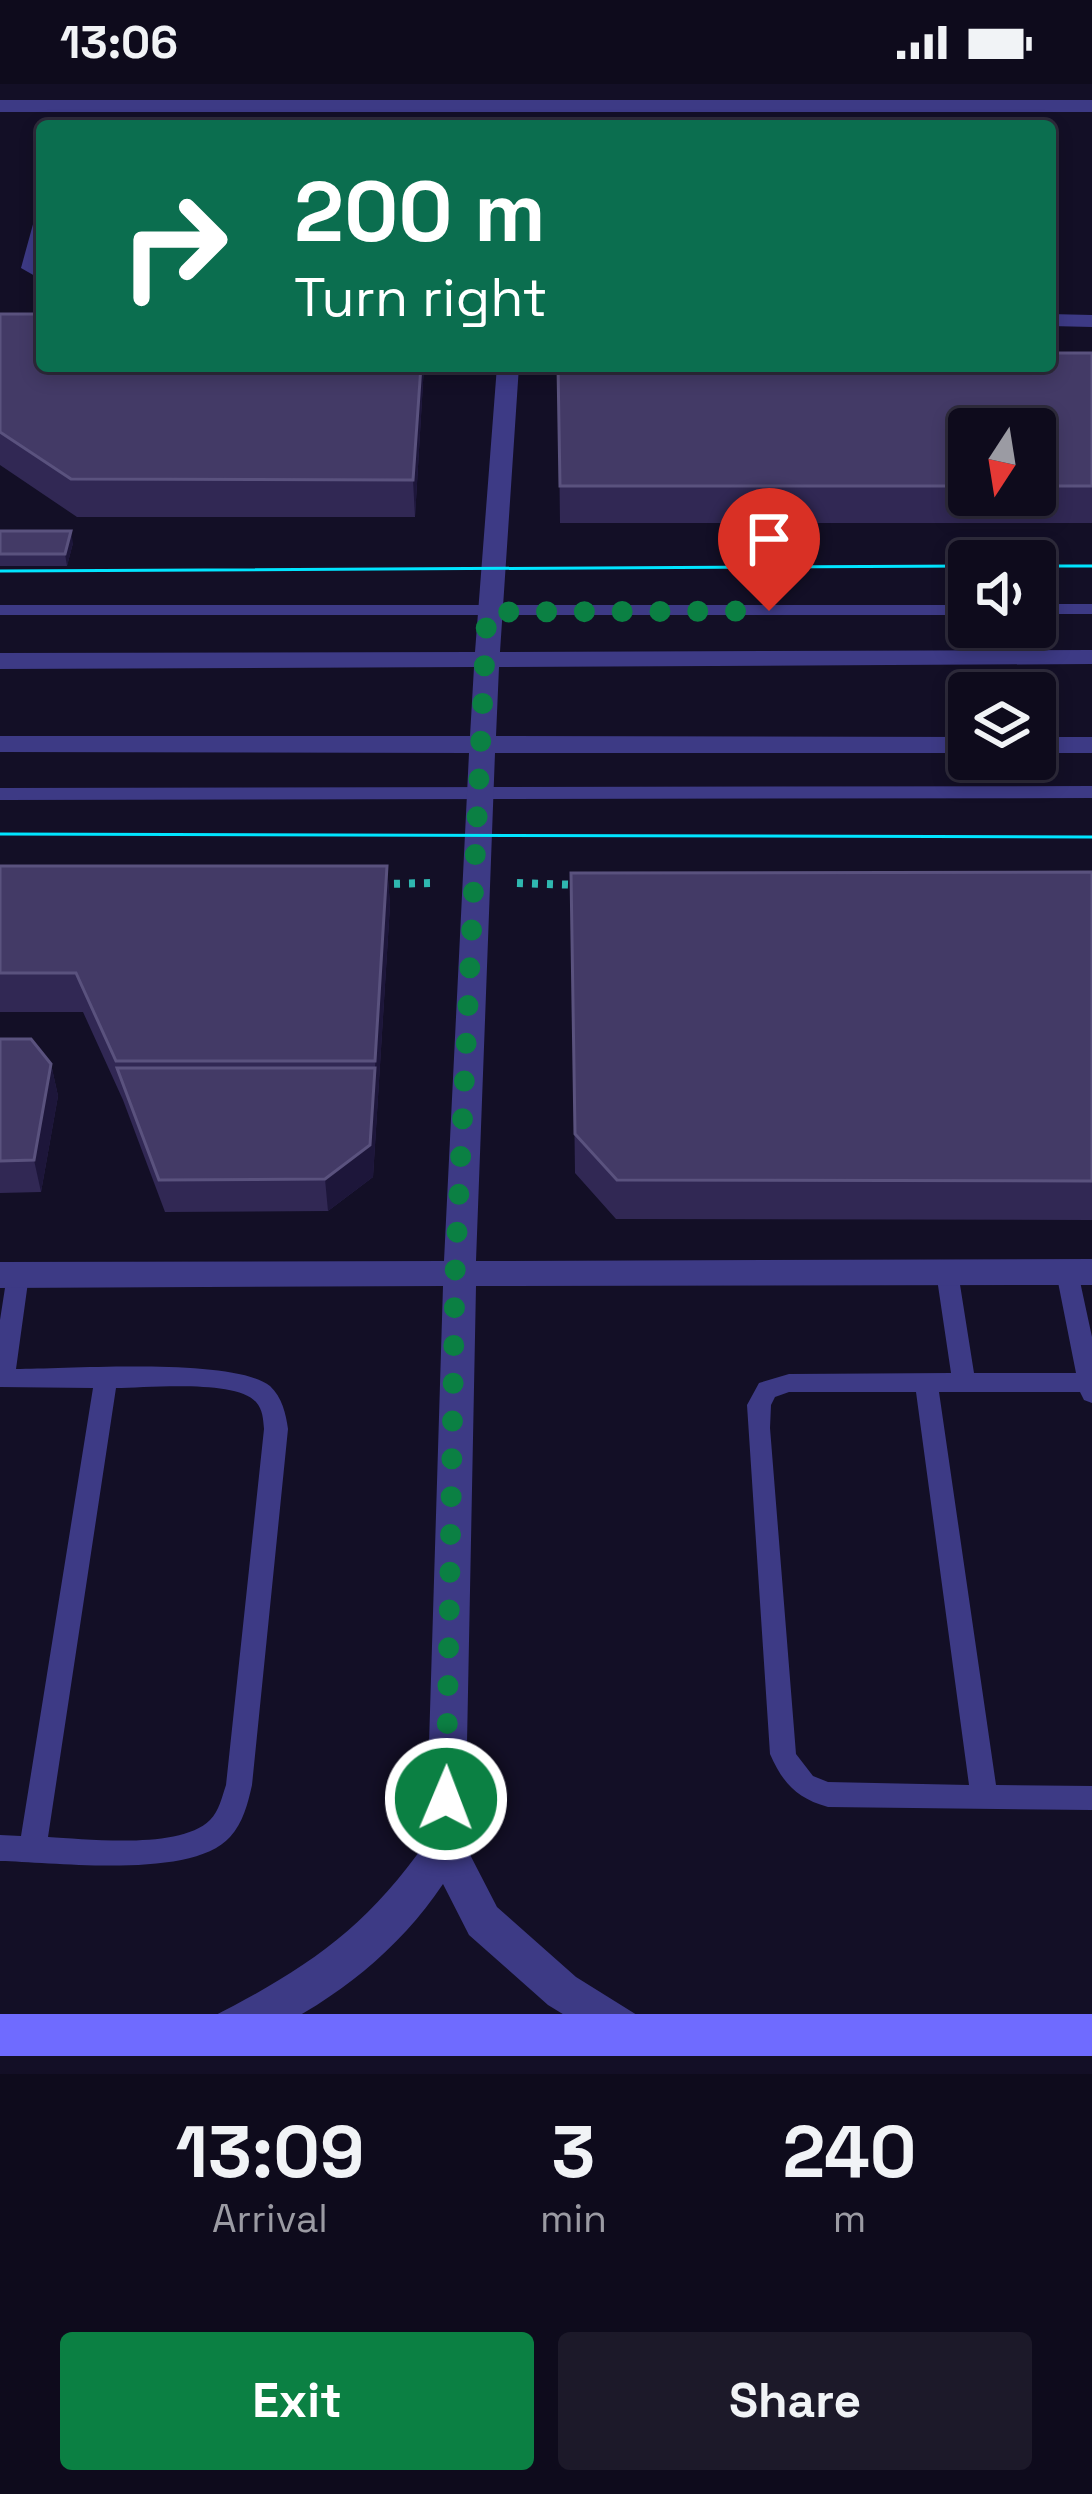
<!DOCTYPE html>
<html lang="en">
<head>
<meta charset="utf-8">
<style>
  body { margin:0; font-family:"Space Grotesk",sans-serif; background:#1c1929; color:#f1f3f6; height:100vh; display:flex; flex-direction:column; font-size:45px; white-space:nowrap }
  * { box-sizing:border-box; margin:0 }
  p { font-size:39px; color:#9b9ba3 }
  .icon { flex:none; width:66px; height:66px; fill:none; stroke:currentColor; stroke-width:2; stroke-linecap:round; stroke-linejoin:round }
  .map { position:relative; height:1990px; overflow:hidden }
  .panel { display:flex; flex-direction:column; background:#0e0b1c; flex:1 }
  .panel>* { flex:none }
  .guide { position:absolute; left:36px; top:36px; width:1020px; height:252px; border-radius:12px; box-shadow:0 6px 18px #0003,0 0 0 3px #2e2b3b; background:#0b6e4f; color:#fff; overflow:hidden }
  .needle { width:78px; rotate:192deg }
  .tools { position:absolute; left:948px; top:324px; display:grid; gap:24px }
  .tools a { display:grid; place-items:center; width:108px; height:108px; border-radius:12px; background:#0e0b1c; box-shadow:0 6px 18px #0003,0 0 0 3px #2e2b3b; font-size:60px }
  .pin { position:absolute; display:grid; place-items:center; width:102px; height:102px; color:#fff; margin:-123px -51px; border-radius:50% 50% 50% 0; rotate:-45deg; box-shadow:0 0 12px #0007 }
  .pin .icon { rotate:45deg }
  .me { position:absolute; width:132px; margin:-66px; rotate:1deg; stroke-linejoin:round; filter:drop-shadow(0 0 9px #0008) }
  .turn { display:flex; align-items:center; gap:42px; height:252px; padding:0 60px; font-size:54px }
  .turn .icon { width:156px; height:156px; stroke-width:2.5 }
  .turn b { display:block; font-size:84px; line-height:102px }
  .eta { display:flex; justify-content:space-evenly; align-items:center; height:204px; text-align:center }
  .eta b { font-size:72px; font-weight:700; line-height:84px }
  .primary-button { display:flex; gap:24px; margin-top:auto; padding:24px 60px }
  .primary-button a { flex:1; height:138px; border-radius:12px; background:#0b8043; color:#fff; font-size:48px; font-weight:700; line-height:138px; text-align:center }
  .primary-button a+a { background:#1c1929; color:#f1f3f6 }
  .status { display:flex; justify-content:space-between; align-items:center; height:84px; padding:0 60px; background:#0e0b1c; direction:ltr }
  .status svg { height:33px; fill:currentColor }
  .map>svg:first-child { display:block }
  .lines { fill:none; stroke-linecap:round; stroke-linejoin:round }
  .path { stroke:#2fb8b0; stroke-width:8; stroke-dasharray:6 9; stroke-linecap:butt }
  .lane { fill:#3d3a85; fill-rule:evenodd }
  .street { fill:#3d3a85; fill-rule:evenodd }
  .secondary { fill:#6f6bff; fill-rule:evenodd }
  .tram { stroke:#00e5ff; stroke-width:3 }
  .wall { fill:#312854; fill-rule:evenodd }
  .shaded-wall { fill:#1d163a }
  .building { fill:#433a66; stroke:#5a527e; stroke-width:3 }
  .route { stroke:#0b8043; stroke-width:21; stroke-dasharray:0 37.8 }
</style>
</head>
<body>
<div class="status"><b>13:06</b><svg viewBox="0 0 49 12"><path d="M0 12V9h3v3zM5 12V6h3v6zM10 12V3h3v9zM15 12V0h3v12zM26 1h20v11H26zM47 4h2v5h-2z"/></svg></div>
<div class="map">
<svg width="1092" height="1990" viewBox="0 0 1092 1990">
  <rect width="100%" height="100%" fill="#130f26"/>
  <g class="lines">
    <!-- path -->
    <path class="path" d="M517 799 580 801
      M379 800 436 799"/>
    <!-- lane -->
    <path class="lane" d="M42 129V159L36 182 42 186V196L21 184 35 133Z
      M1035 520H1092V530H1035Z
      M0 521H969V531H0Z
      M970 543H990L1030 574 1021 579 1015 578Z
      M1092 702V714L0 716V704Z
      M947 1179 955 1182 958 1188 974 1289H1076L1056 1188 1059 1182H1075L1078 1188 1092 1253V1319L1084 1316 1080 1308H939L996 1701 1092 1702V1726L828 1723C796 1714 783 1699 770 1670L747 1321 759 1299 789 1290 951 1289 936 1188 939 1182ZM789 1308H916L969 1701 828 1698 813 1692 796 1670 770 1344 771 1321 775 1313Z
      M18 1182 26 1185 29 1191 16 1285C67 1285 234 1273 270 1302 282 1313 286 1330 288 1345L252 1701C248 1719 243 1739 230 1753 192 1796 54 1778 0 1777V1751L21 1752 93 1304 0 1303V1236L7 1191 10 1185ZM116 1304C147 1304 235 1295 256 1318 263 1326 263 1335 264 1345L226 1701C222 1713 219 1727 210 1736 180 1766 88 1755 48 1753Z"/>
    <!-- street -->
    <path class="street" d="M0 16H1092V28H0Z
      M1050 230 1092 231V243L1050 242Z
      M497 282H519L500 568 1092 566V580L499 583 496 652 969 653V669H495L476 1177 1092 1175V1201L476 1202 465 1761 497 1823 576 1893 645 1936 651 1950 645 1964 630 1971 548 1921 469 1851 443 1800C390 1879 313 1932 225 1968L210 1962 204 1948 210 1934C304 1886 365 1846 426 1758L443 1202 0 1204V1178L444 1177 469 669 0 668V652H470L474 583 0 585V569L475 568Z
      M1035 653H1092V669H1035Z"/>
    <!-- secondary -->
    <path class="secondary" d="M0 1930H1092V1972H0Z"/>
    <!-- tram -->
    <path class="tram" d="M1035 482H1092
      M0 487 969 482
      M0 750 1092 753"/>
  </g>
  <!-- wall -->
  <path class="wall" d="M0 230 424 282 415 433H77L0 381Z
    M1092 269V439H560L558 282ZM969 345H1035V411H969Z
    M0 447 73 459 67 482H0Z
    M0 782H387L390 821 373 1093 328 1127 165 1128 123 1016 83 928H0Z
    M1092 788V1136L616 1135 575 1089 571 789Z
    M0 955 51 980 58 1012 41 1108 0 1109Z"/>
  <!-- shaded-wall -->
  <path class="shaded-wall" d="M421 282H424L415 433 413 396Z
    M71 447 73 459 67 482 65 470Z
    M387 782 390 821 373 1093 328 1127 325 1095 375 984Z
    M51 980 58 1012 41 1108 34 1076Z"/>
  <!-- building -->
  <path class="building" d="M0 230H42V282H421L413 396 71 395 0 348Z
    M1050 269H1092V402H1035V345H969V402H560L558 282H1050Z
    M0 447H71L65 470H0Z
    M0 782H387L375 977H116L76 889H0Z
    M1092 788V1097L617 1096 575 1050 571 789Z
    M0 955H31L51 980 34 1076 0 1077Z
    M117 984H375L370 1061 325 1095 159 1096Z"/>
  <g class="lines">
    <!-- route -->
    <path class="route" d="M446 1715 455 1190 487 528 769 527"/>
  </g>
</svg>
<div class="tools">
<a><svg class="needle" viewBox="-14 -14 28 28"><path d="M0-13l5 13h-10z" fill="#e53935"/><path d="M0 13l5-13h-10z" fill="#9b9ba3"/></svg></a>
<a><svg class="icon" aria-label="sound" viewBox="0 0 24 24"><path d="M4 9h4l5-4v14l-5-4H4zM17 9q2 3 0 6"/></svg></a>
<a><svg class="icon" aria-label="layers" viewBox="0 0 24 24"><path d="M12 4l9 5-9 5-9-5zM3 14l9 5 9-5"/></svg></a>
</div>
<div class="pin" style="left:769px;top:527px;background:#d93025"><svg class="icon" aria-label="arrive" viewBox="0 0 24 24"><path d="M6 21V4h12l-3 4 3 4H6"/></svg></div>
<svg class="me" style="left:446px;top:1715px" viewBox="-20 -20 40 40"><circle r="17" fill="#0b8043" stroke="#fff" stroke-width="3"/><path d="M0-11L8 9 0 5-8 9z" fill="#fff"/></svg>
<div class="guide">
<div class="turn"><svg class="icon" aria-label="right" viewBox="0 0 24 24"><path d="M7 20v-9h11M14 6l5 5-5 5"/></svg><div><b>200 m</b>Turn right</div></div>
</div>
</div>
<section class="panel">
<div class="eta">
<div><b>13:09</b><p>Arrival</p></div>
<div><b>3</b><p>min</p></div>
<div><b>240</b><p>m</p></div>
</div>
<div class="primary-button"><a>Exit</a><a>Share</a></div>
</section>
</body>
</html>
